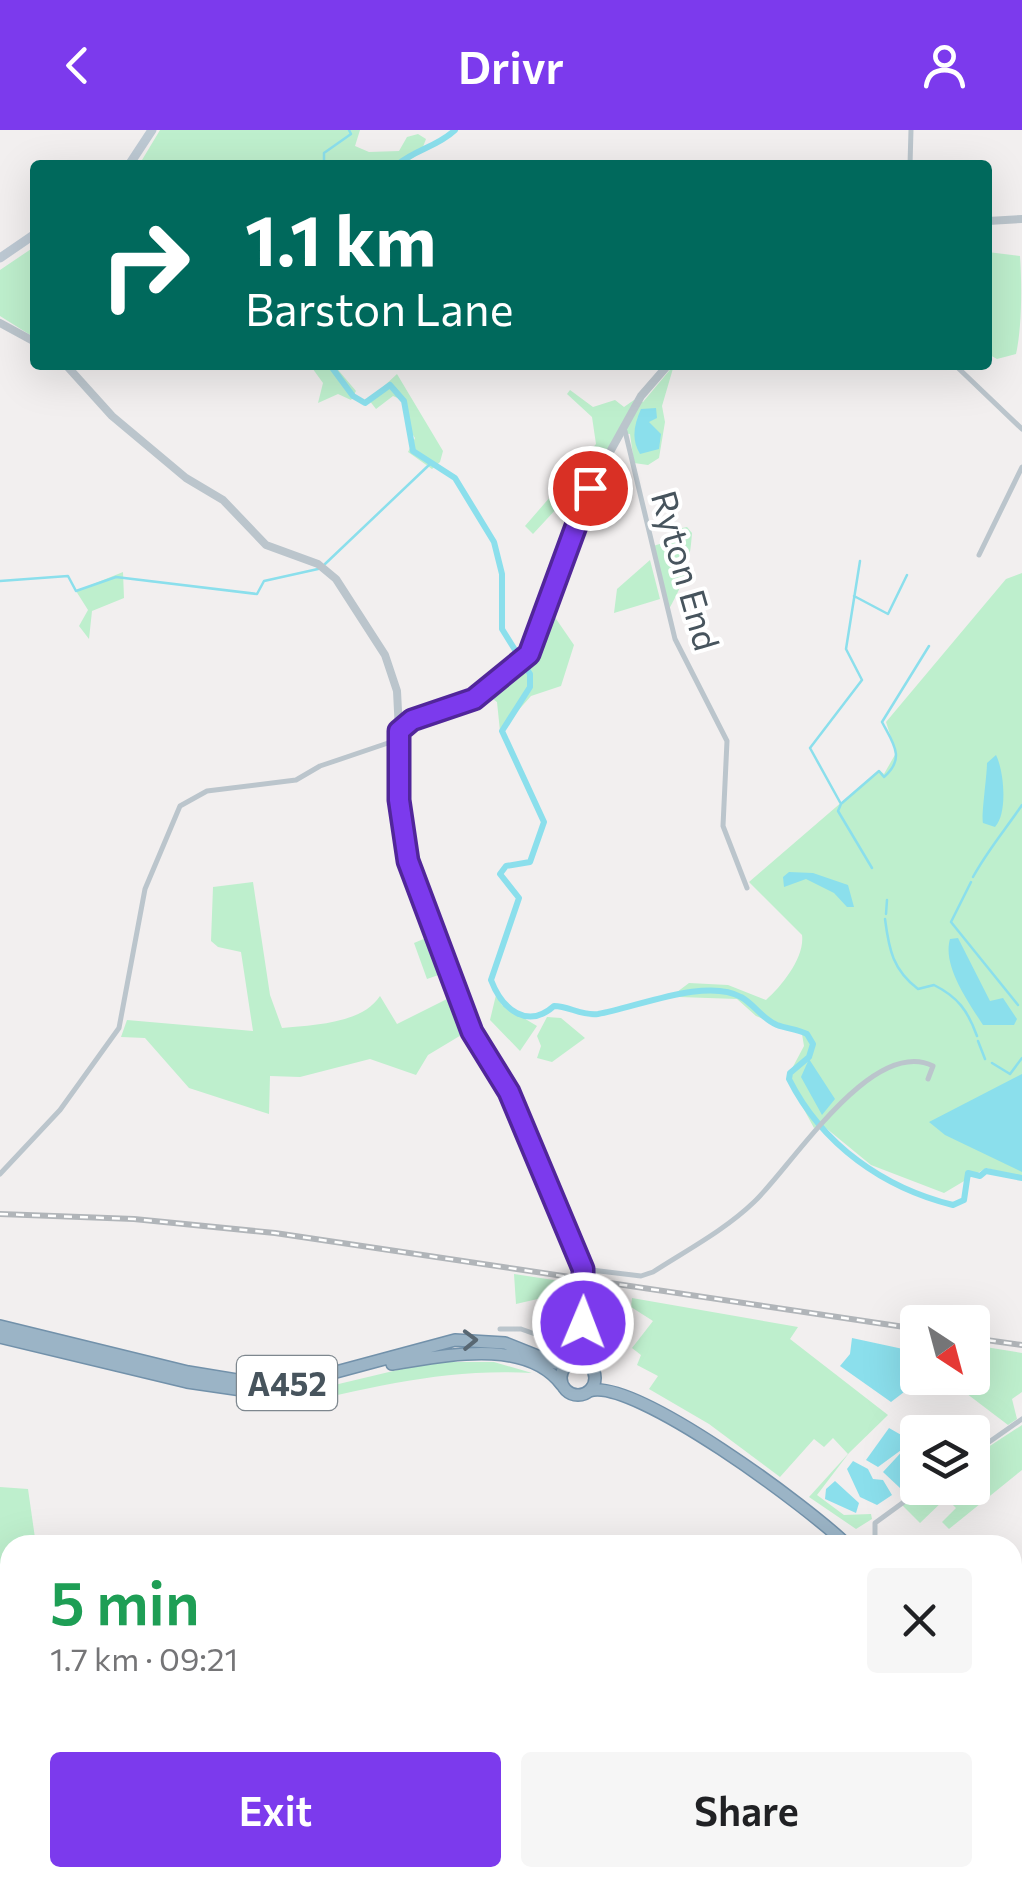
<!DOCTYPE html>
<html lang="en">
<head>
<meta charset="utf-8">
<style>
  body { margin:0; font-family:Commissioner,sans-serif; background:#f6f6f6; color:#202124; height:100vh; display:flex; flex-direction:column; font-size:38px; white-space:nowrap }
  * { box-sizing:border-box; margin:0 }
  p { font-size:32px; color:#757577 }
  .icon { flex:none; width:55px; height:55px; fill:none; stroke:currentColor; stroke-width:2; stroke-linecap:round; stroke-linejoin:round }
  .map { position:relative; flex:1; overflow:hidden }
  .drawer { position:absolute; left:0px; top:1405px; width:1022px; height:352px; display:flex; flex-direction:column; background:#fff; border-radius:30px 30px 0 0; box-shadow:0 10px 40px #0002 }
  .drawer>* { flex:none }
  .guide { position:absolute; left:30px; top:30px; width:962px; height:210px; border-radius:10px; box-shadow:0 10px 40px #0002; background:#00695c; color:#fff; overflow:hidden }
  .needle { width:65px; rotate:144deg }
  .fabs { position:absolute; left:900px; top:1175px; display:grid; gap:20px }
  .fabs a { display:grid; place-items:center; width:90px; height:90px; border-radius:10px; background:#fff; box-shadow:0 10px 40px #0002; font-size:50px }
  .pin { position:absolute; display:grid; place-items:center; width:85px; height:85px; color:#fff; margin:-42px; border:5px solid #fff; border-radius:50%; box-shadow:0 2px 10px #0007 }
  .me { position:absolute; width:110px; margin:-55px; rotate:1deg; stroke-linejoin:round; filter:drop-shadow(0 0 8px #0008) }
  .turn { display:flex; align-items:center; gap:35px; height:210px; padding:0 50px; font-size:45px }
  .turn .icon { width:130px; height:130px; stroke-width:2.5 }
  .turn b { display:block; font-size:70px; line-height:85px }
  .round { display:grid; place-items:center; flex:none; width:105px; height:105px; border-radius:10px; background:#f6f6f6 }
  .head { display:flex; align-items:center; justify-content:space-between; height:170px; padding:0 50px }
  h1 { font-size:60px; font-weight:600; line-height:75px; color:#1e9e55 }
  .cta { display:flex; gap:20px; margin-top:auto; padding:20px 50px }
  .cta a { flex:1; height:115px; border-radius:10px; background:#7c3aed; color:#fff; font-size:40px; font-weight:600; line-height:115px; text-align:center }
  .cta a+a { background:#f6f6f6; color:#202124 }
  header { display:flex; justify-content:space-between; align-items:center; height:130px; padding:0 50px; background:#7c3aed; color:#fff; font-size:45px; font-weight:600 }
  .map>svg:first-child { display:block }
  .green { fill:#beefcd }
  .water { fill:#8bdfec }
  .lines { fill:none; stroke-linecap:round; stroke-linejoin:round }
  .stream { stroke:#8bdfec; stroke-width:2.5 }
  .river { stroke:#8bdfec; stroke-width:6 }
  .trunk-casing { stroke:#7291aa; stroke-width:14 }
  .minor { stroke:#bbc5cc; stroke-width:5 }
  .tertiary { stroke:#bbc5cc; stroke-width:8 }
  .secondary { stroke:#bdc9d3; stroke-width:9 }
  .trunk { stroke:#9bb4c6; stroke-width:11 }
  .rail-casing { stroke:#b1b5b9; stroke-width:6 }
  .rail { stroke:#fff; stroke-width:2.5; stroke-dasharray:8; stroke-linecap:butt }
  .oneway { stroke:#586772 }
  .route-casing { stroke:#51269a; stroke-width:25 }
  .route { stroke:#7c3aed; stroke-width:18 }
  .labels { text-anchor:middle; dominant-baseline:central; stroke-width:8; stroke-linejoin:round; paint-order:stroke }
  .shield { fill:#fff; stroke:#7e878e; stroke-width:2.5 }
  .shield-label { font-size:32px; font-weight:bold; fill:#47545d }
  .street-label { font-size:35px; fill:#47545d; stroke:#fff }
</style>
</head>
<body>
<header><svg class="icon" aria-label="back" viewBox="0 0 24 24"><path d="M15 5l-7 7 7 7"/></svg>Drivr<svg class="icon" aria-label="person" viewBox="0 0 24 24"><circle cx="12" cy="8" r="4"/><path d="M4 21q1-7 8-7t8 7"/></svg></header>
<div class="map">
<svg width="1022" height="1757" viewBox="0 0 1022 1757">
  <rect width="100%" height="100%" fill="#f2efef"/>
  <!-- green -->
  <path class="green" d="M160 0H360L355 16 369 22 399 21 407 7 418 4 426 9 421 22 403 35H278L276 30 270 35H139Z
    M34 117 35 119V208L0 186V140Z
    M988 122 1020 126C1022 154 1022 198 1016 224L997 229 988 224Z
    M310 235H334L356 261 351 270 338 264 318 273 323 253Z
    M674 235 662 276 665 292 659 328 648 335 634 333 630 304 620 303 587 352 584 349 533 404 525 396 596 314 592 287 567 264 570 260 593 277 615 270 624 277 634 270 643 272Z
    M397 244 443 321 440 332 432 339 408 322 415 308 407 296 404 271 393 266 376 279 369 270Z
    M687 397 692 403C690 433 684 453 669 479L653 416 673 410 678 399Z
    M650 430 660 469 614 483 617 459Z
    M123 442 124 468 92 481 89 509 79 496 88 480 76 461Z
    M1022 443V1047L986 1038 944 1063 871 1035 821 994 814 998 787 948 804 916 802 904 756 886 737 869 679 867 677 862 689 853 728 855 766 870C782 856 805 827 802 805L749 752 879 640 884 644 896 623 886 592 1006 449Z
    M552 483 574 515 561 556 531 566 500 601 497 572 490 567 534 524Z
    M253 752 270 865 282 898C312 895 362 894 380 866L397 894 453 866 468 901 428 925 416 945 370 929 300 947 270 946 269 984 189 958 145 908 121 907 127 890 253 901 241 822 218 817 211 811 213 757Z
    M433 805 447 842 427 849 414 813Z
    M496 865 502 875 537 896 520 921 490 890Z
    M547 887 561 888 585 908 552 932 537 928 541 916 537 906Z
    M514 1144 580 1154 581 1159 516 1174Z
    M632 1168 798 1197 790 1209 888 1285 849 1323 817 1365 844 1385 871 1384 872 1389 856 1399 809 1367 848 1324 833 1308 824 1317 814 1309 780 1347 709 1294 649 1259 658 1246 637 1235 641 1225 632 1218 653 1191 631 1177Z
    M973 1215 1022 1223V1262L1012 1269 1017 1289 1008 1295 954 1254 957 1248H972Z
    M431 1232H494L532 1243C442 1238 373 1258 286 1276L284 1267Z
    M1022 1295V1340L949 1399 942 1392 956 1378 946 1368 920 1393 902 1375 927 1358H972L973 1327Z
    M0 1357 28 1359 36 1415H10V1448L0 1450Z
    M125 1748H217V1757H123Z"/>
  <!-- water -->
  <path class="water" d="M656 278 657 288 649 292 661 304 659 319 640 324C631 309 634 295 641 279Z
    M996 625C1004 641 1008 683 995 697L983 693C981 686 987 646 987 633Z
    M789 742 813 743 848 755 854 777H847L834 763 806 749 784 757 783 747Z
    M958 808 990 871 1003 868 1017 889 1014 895H983C969 873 942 836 950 809Z
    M809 929 835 969 822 985 801 947Z
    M1022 944V1042L945 1005 929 992Z
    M852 1208 917 1222 921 1249 891 1272 840 1236 850 1224Z
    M889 1298 917 1314V1347L900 1358 883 1342 908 1315 878 1337 866 1330Z
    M853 1331 868 1339 873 1349 883 1350 892 1365 877 1375 860 1367 847 1339Z
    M835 1351 859 1373 856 1383 825 1369 826 1359Z"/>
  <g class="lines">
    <!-- stream -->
    <path class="stream" d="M324 32V23L351 4 349 0
      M860 431 846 519 862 550 810 618 841 674 838 681 872 738
      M325 434 429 335
      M0 451 68 446 76 461 116 447 257 464 264 451 318 439
      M854 466 888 484 907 445
      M842 673 879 641 884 647C906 628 893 613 882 592L929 516
      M973 747C987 721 1005 700 1022 675
      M971 752 951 792 1018 875
      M886 784 887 770
      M885 789C889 820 893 840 918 859L934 855C958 867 968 881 977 906
      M978 911 985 929
      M992 933 1010 944 1022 928
      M1012 1465 1022 1459
      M0 1651 10 1649"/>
    <!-- river -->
    <path class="river" d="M314 35H357
      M397 35C416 19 437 17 455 0
      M330 235 353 266 365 273 390 255 404 271 413 321 455 348 494 412 502 444V499L530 544V557L502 601 544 692 530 732 506 736 500 744 519 768 491 850C502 879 527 900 554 876 569 876 581 886 598 884 635 878 706 847 741 867 754 874 762 889 777 895 788 899 797 899 807 904L813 914 809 927 790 943 789 949C822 1015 884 1058 953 1075L964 1070 968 1043 980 1046 986 1041 1022 1048"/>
    <!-- trunk casing -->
    <g class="trunk-casing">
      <path id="trunk" d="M0 1196 188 1242 261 1254 310 1249 455 1210 505 1213 555 1233H570
        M0 1207 187 1252 242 1260
        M561 1248a17 17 0 1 1 34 0a17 17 0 1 1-34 0Z
        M392 1234C444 1226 526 1207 562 1255
        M589 1261C633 1246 812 1380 847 1415
        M1012 1621 1022 1635"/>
    </g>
    <!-- minor -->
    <path class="minor" d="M910 35 911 0
      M955 235 1022 299
      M625 301 675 509 727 611 723 696 747 758
      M979 425 1022 337
      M399 601V670L408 731 472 902 509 962 583 1139 581 1231
      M0 1044 60 980 119 898 145 759 180 676 207 661 296 650 320 636 388 613 399 601
      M583 1139 641 1146 653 1142C687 1120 725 1100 754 1072 792 1036 872 906 933 936L928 949
      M500 1199H521L549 1209
      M972 1324 1022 1289
      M885 1415 875 1406V1393L923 1358
      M1012 1488 1021 1495"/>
    <!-- tertiary -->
    <path class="tertiary" d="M988 91 1022 89
      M0 193 35 212
      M66 235 112 286 186 348 223 370 266 415 318 434 336 449 385 525 397 561 399 601
      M401 600 412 591 474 569 529 524 590 358 641 266 668 235"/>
    <!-- secondary -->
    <path class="secondary" d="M129 35 152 0
      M0 128 35 104"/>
    <!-- trunk -->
    <use href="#trunk" class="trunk"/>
    <!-- rail casing -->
    <g class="rail-casing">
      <path id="rail" d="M0 1084 134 1089 275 1103 918 1199
        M972 1208 1022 1215"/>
    </g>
    <!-- rail -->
    <use href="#rail" class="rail"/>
  </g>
  <!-- one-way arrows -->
  <defs><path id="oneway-chevron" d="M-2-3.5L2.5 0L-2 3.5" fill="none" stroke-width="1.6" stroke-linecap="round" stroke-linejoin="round" transform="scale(2.5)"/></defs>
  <use class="oneway" href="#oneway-chevron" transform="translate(470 1210) rotate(-1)"/>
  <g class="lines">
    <!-- route casing -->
    <g class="route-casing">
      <path id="route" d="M583 1193V1139L509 962 472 902 408 731 399 670V601L412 590 474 569 529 524 590 358"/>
    </g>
    <!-- route -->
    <use href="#route" class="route"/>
  </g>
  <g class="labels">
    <!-- shield labels -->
    <rect class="shield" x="237" y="1226" width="100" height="54" rx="8"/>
    <g class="shield-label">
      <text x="287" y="1253">A452</text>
    </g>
    <!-- street labels -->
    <g class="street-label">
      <text transform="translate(687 440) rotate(74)">Ryton End</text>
    </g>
  </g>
</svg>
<div class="fabs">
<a><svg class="needle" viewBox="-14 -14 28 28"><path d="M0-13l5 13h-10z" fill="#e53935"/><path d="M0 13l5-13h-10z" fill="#757577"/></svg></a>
<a><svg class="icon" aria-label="layers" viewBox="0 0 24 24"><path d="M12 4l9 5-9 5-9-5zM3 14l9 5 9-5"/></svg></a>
</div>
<div class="pin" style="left:590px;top:358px;background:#d93025"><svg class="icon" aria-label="arrive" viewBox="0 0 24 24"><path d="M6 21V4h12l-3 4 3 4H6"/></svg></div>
<svg class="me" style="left:583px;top:1193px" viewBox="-20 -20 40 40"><circle r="17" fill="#7c3aed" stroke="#fff" stroke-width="3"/><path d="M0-11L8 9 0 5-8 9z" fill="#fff"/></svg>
<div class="guide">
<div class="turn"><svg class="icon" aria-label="right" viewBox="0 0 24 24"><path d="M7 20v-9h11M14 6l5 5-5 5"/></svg><div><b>1.1 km</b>Barston Lane</div></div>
</div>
<section class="drawer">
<div class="head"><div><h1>5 min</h1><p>1.7 km · 09:21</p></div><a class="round"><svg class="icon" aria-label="close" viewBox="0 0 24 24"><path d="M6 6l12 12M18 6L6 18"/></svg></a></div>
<div class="cta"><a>Exit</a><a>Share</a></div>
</section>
</div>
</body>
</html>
